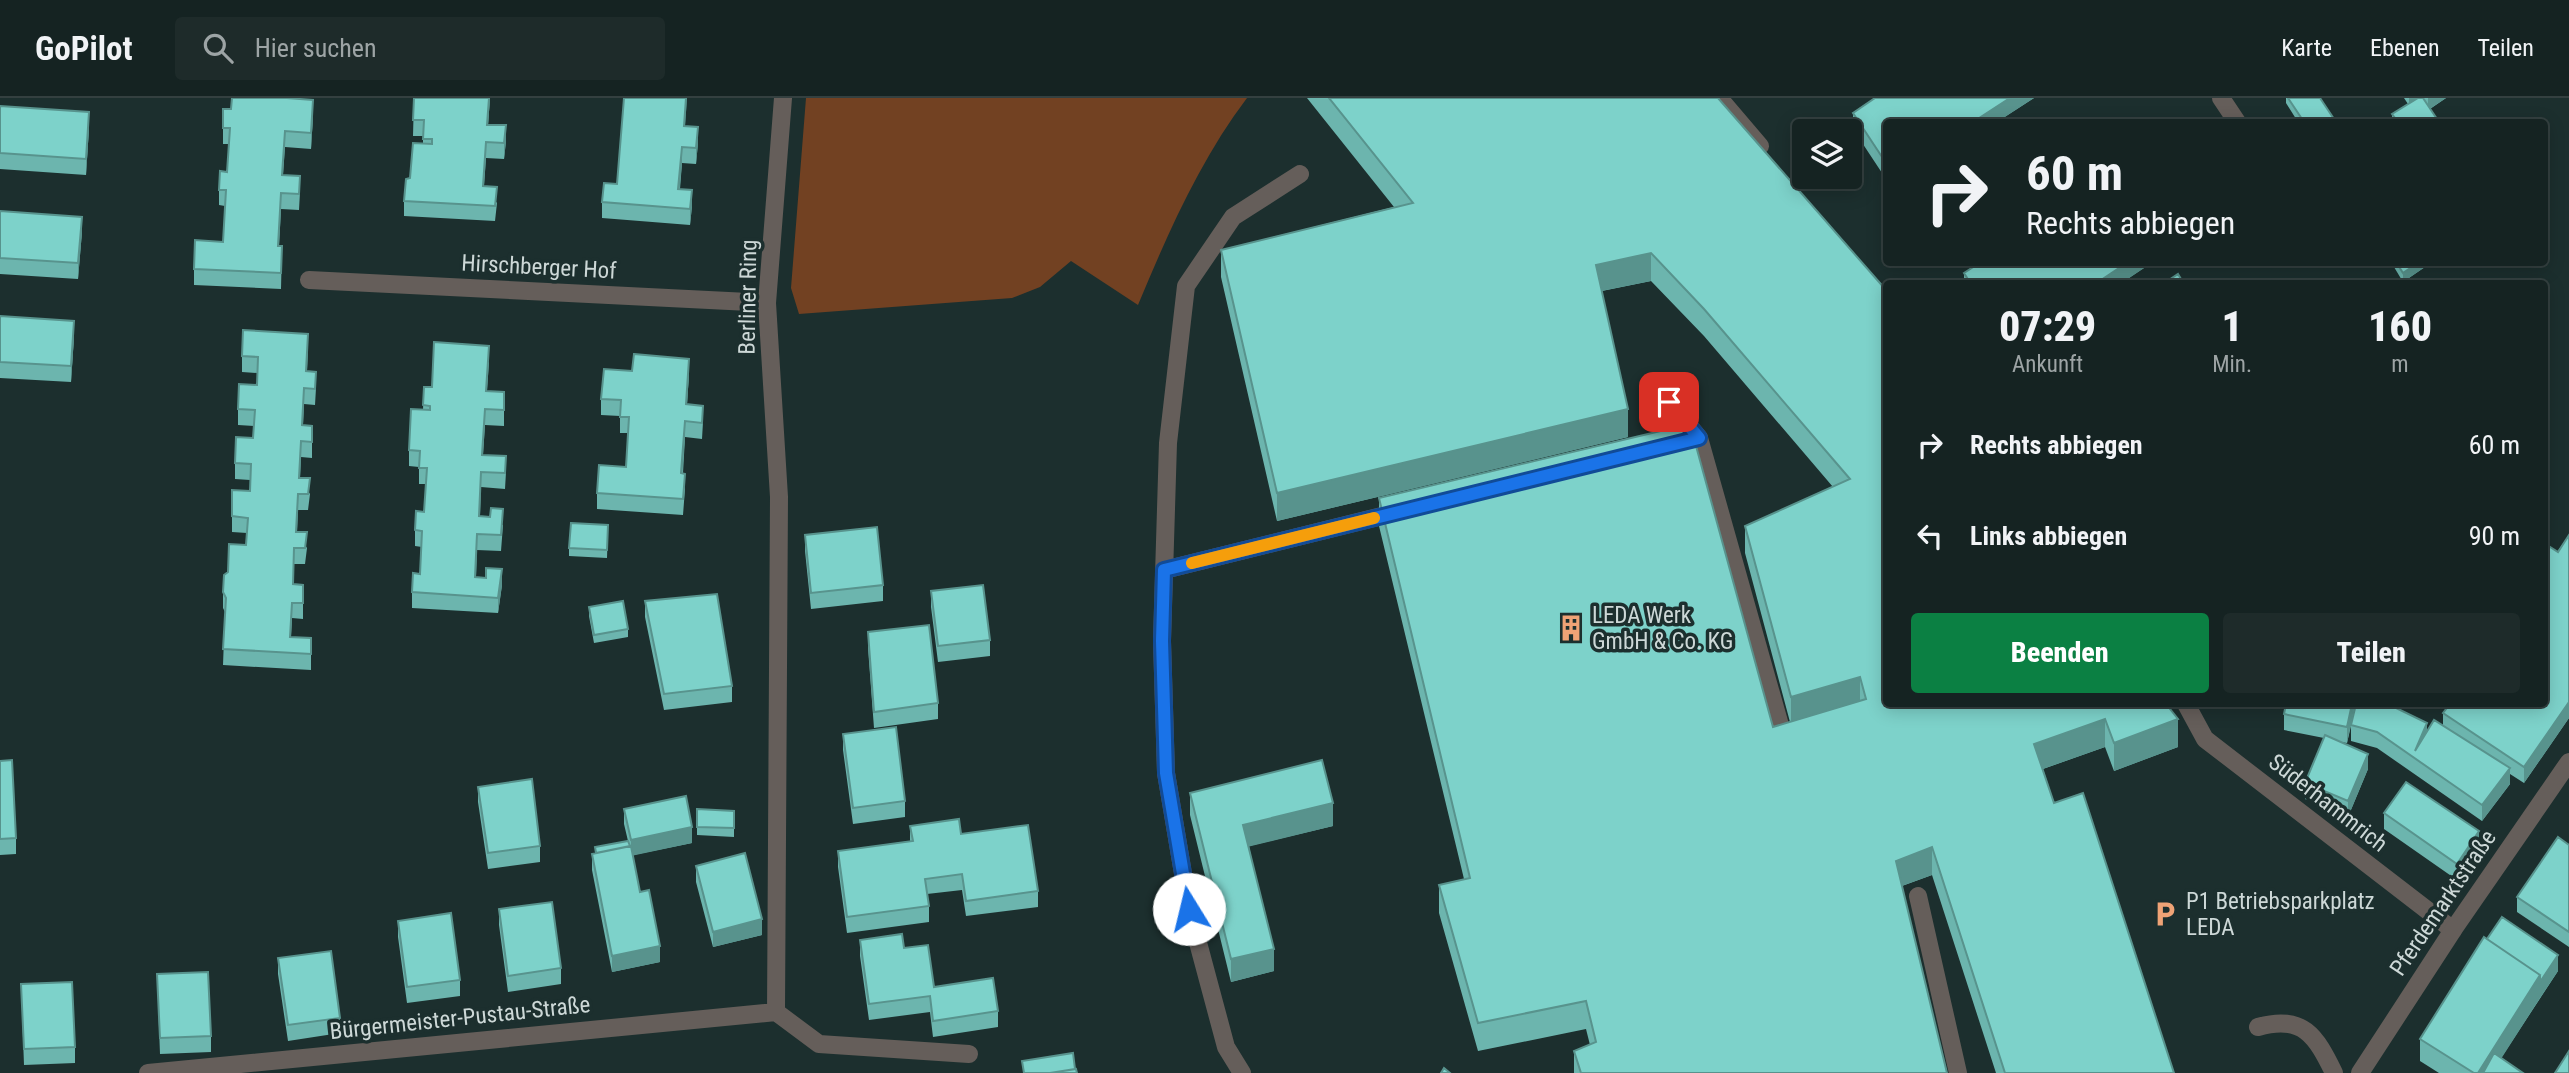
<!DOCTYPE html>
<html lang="de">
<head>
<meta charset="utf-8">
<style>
  body { margin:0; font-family:"Roboto Condensed",sans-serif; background:#1e2b2a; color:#f1f3f6; height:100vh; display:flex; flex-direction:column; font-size:26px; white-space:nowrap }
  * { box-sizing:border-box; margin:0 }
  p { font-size:23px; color:#9da4a5 }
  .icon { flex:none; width:38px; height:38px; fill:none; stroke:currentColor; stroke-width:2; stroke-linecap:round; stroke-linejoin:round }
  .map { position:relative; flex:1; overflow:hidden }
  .details { position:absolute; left:1883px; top:182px; width:665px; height:427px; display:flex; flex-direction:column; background:#152322; border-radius:7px; box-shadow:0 4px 18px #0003,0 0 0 2px #344040 }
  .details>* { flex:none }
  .banner { position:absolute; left:1883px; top:21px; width:665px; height:147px; border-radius:7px; box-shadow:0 4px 18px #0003,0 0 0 2px #344040; background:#152322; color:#f1f3f6; overflow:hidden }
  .controls { position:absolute; left:1792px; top:21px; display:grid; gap:14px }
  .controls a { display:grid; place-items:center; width:70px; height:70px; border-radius:7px; background:#152322; box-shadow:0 4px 18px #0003,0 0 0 2px #344040; font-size:35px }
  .pin { position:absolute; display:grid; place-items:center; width:60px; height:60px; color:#fff; margin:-30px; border-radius:14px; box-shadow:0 4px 10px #0006 }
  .me { position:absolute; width:77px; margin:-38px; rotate:351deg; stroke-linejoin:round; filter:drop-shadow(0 0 5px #0008) }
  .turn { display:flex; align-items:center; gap:24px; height:147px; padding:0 28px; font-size:32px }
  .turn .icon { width:91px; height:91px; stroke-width:2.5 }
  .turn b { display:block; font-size:49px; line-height:60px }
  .eta { display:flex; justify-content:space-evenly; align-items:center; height:119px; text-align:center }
  .eta b { font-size:42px; font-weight:800; line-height:49px }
  .primary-button { display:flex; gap:14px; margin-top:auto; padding:14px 28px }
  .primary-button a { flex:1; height:80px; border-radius:7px; background:#0b8043; color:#fff; font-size:28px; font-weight:800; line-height:80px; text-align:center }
  .primary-button a+a { background:#1e2b2a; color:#f1f3f6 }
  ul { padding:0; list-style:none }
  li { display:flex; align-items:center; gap:21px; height:91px; padding:0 28px }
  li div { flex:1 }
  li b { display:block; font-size:26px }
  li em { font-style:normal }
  header { display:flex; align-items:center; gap:42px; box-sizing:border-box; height:98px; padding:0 35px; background:#152322; border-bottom:2px solid #344040 }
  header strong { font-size:33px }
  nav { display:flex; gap:38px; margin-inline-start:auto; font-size:24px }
  .search { width:490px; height:63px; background:#1e2b2a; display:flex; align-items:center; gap:18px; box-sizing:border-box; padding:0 24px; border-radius:7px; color:#9da4a5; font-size:26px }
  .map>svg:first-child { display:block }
  .green { fill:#724122 }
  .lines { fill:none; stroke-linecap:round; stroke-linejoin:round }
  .service { stroke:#655e5a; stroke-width:18 }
  .minor { stroke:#655e5a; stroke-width:18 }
  .tertiary { stroke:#655e5a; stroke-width:18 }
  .wall { fill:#6cb5ae }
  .shaded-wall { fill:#58938d }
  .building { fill:#7dd2ca; stroke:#58938d; stroke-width:2 }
  .route-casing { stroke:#114b97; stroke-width:18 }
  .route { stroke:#1a73e8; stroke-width:12 }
  .slow { stroke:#f59e0b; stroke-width:12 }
  .labels { text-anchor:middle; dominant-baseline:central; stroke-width:7; stroke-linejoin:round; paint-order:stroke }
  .street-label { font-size:23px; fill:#cdd8d7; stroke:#1c2f2e }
  .poi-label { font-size:23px; fill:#cdd8d7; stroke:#1c2f2e; text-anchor:start }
</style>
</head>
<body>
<header>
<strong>GoPilot</strong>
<div class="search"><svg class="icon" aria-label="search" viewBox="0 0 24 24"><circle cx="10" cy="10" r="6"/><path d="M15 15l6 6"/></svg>Hier suchen</div>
<nav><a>Karte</a><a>Ebenen</a><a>Teilen</a></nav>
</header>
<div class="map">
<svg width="2569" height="975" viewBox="0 0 2569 975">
  <rect width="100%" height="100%" fill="#1c2f2e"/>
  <!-- green -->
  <path class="green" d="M806 0H1247C1200 62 1168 135 1138 207L1071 163 1040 189 1012 200 799 216 791 190Z"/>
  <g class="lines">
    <!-- service -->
    <path class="service" d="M1654 285 1699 340 1674 347
      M1699 340 1783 638 1795 635
      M1164 472 1402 413
      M1918 798 1958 975
      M2258 929C2303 916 2316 938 2334 975
      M1242 975 1226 949 1189 811 1166 675 1162 543 1168 345 1186 188 1233 119 1300 76"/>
    <!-- minor -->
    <path class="minor" d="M1719 0 1760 48
      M2221 0 2237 24
      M309 182 767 205
      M2186 606 2205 641 2453 832
      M776 914 819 946 969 956
      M148 975 776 914 779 399 767 205 783 0"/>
    <!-- tertiary -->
    <path class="tertiary" d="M2360 975 2453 832 2569 664"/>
  </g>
  <!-- wall -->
  <path class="wall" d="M232 0H287L313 18 311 51 285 49 283 77 300 94 299 112 281 111 279 148H282L281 191 194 187V171L223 144 225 108 219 107V92L227 74 229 46H223V30L231 11Z
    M414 0H490L488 27 506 43 504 61 486 60 484 88 497 105 495 123 404 118V103L410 80 423 46V38H413Z
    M1307 0H1718L1886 192V606H2166L2178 649 2114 673 2105 649 2043 671 2054 705 2174 975H1996L1932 777 1902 788 1947 975H1574V953L1590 947 1586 931 1478 953 1439 815V787L1464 781 1379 428V400L1773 629 1790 624 1745 455V428L1833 389 1704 238 1651 183 1602 193 1628 339 1277 423 1221 179V152L1394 109Z
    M1875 0H2034L1997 24H1886V81L1853 31V15Z
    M2286 0H2320L2336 24H2298L2286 5Z
    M2404 0H2446L2430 11 2439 24H2392V16L2408 6Z
    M0 8 89 30 86 77 0 71Z
    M685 28 698 45 696 66 682 65 680 91 692 108 690 127 602 120V104Z
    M0 113 82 134 78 181 0 176Z
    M1981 164H2153L2120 186H1964V175Z
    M2391 164H2425V169L2403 184Z
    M0 218 74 239 71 284 0 280Z
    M308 252 307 273 316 290 315 307 304 306 303 327 312 344V360L301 359 300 380 310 396 308 412H298L297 434 307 450 305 466H294L293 486 303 487V521L292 520 291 539 311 556V572L223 567 225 514 223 510V494L228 474 246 447 247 435 232 434V392L250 393V382L235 381V365L253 340 254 328 238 327V311L257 287V275L242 274V258Z
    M489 264 487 293 504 294V328L485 327 483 357 506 374 505 391 481 389 480 418 503 427 501 453 477 452 476 479 502 487 498 515 412 510V494L420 476 422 449 415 448V432L424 414 426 386H419V369L409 368V352L423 312 424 289H432Z
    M689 276 687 306 703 324 702 341 685 339 683 375 685 391 683 417 597 411V395L626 369 628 335H620V318L601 317V301Z
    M608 427 607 460 569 458V450Z
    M805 437 883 487V503L811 511 805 453Z
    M2569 437V620L2524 685 2510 676V686L2482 723 2377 650 2351 643V628L2347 645 2340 644 2368 671 2348 719 2305 701V685L2324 640 2284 632V616L2355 606 2353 620 2427 634 2443 628V615Z
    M931 493 990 542V558L938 564 931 509Z
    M645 503 732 588V604L664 612 645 519Z
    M589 509 628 531V539L594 545 589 518Z
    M868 534 938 605V621L874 630 868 550Z
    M843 636 905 703V719L853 726 843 652Z
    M0 663 16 740V756L0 757Z
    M478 689 540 748V764L488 771 478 704Z
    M1190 695 1333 728 1249 748 1274 873 1231 884 1190 717Z
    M624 711 692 745 633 757 640 794 660 864 612 874 592 772V756L595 755V749L628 743 624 726Z
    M734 713V739L697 737V729Z
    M2384 715 2479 749 2457 782 2384 731Z
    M910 728 961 736 1038 793V809L966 818 962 792 927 796 929 808V824L847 835 838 769V753L910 743Z
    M2569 747V849L2517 814V799Z
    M696 768 762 837 713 849 696 784Z
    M499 811 561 870V886L508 894 499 827Z
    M398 823 460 882V898L407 905 398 839Z
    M2487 841 2558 873 2501 960 2523 975H2439L2420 963V941Z
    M860 842 904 850 934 889 998 913V929L933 939 930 914 869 922 860 858Z
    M278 860 340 920V935L288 943 278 876Z
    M157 876 211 938V954L160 956Z
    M21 886 75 949V965L24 967Z"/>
  <!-- shaded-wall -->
  <path class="shaded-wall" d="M489 0H490L487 42V27Z
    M686 0H687L684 43V28Z
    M2010 0H2034L1997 24H1973Z
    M2409 0H2419L2409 8Z
    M2428 0H2446L2428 12Z
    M313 2V18L311 51V35Z
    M89 14V30L86 77V61Z
    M506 27V43L504 61V45Z
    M698 29V45L696 66V50Z
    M682 49V65L678 107V91Z
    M692 92V108L690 127V111Z
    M82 119V134L78 181V165Z
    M1651 155V183L1596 194V167Z
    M2128 164H2153L2120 186H2095Z
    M2419 164H2425V169L2403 184V175Z
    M74 223V239L71 284V268Z
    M689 261V276L686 322V306Z
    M1628 311V339L1277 423V395Z
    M685 323V339L681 391V375Z
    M502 471V487L498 515V500Z
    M1860 579V607L1791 627V599Z
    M2569 604V620L2524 685V669Z
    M2352 606H2355L2347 645V629Z
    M2105 621V649L2034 674V646Z
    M2178 621V649L2114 673V645Z
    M2427 625V641L2415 653Z
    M2368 656V671L2348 719V703Z
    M2510 670V686L2482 723V707Z
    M1333 705V728L1243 750V727Z
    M692 729V745L631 758V742Z
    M2479 733V749L2457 782V766Z
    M1932 749V777L1896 790V763Z
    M762 821V837L713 849V834Z
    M660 848V864L612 874V858Z
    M1274 851V873L1231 884V861Z
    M2558 857V873L2540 900 2492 975H2478L2540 877Z"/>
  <!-- building -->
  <path class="building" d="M232 0H287L313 2 311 35 285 33 282 77 300 78 299 96 281 95 278 148H282L281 175 194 171 195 142 223 144 226 92H219L220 73 227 74 230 30H223V11H231Z
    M414 0H489L487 27H506L504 45 486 44 483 88 497 89 495 108 404 103 406 81 410 80 413 45 432 46V41H423L424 22H413Z
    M624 0H686L684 28 698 29 696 50 682 49 678 91 692 92 690 111 602 104 604 85 617 86Z
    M1329 0H1718L1886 192V606H2166L2178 621 2114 645 2105 621 2034 646 2054 705 2083 695 2174 975H2005L1932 749 1896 763 1947 975H1581L1574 953 1596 944 1586 903 1478 925 1439 787 1470 780 1379 400 1690 326 1773 629 1866 601 1860 579 1791 599 1745 428 1850 381 1704 211 1651 155 1596 167 1628 311 1277 395 1221 152 1413 105Z
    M1875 0H2010L1973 24H1886V65L1853 15Z
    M2288 0H2320L2336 24H2304Z
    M2418 0H2423L2439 24H2398L2392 16Z
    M0 8 89 14 86 61 0 55Z
    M0 113 82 119 78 165 0 160Z
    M1981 164H2128L2095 186H1971L1964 175Z
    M2396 164H2419L2403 175Z
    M2178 176 2184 186H2163Z
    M0 218 74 223 71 268 0 264Z
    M243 232 308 236 306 273 316 274 315 291 304 290 302 327 312 328V344L301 343 299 380H310L308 396H298L296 434H307L305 450H294L293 486 303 487V505H292L290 539 311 540V556L223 551 226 500 223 494 224 477 228 474 229 446 246 447 248 420 232 418V392L250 393 251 366 235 365 236 339 253 340 255 312 238 311 239 286 257 287 258 259 242 258Z
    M434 244 489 248 486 293 504 294V312L485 311 482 357 506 358 505 375 481 374 479 418 490 419 491 410 503 411 501 437 477 436 475 479 486 480V470L502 471 498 500 412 494 413 475 420 476 422 433 415 432 416 413 424 414 427 370H419L420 353 409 352 411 311 430 312V308L423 307 424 289H432Z
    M634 256 689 261 686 306 703 308 702 325 685 323 681 375 685 376 683 401 597 395 599 367 626 369 629 319H620L621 302 601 301 604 271 632 273Z
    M571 425 608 427 607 452 569 450Z
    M877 429 883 487 811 495 805 437Z
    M2569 437V604L2524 669 2443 615 2450 606H2544V445L2558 454Z
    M983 487 990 542 938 548 931 493Z
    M717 496 732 588 664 596 645 503Z
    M623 503 628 531 594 537 589 509Z
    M929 527 938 605 874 614 868 534Z
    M2286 606H2352L2347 629 2284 616Z
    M2356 606H2388L2427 625 2415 653 2434 622 2510 670 2482 707 2377 634 2351 627Z
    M896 629 905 703 853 710 843 636Z
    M2325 637 2368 656 2348 703 2305 685Z
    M12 662 16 740 0 741V663Z
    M1322 662 1333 705 1243 727 1274 851 1231 861 1190 695Z
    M532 681 540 748 488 755 478 689Z
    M2406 684 2479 733 2457 766 2384 715Z
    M686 698 692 729 631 742 624 711Z
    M697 711 734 713V730L697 729Z
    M959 721 961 736 1028 727 1038 793 966 803 962 776 925 781 929 808 847 819 838 753 913 743 910 728Z
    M2558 739 2569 747V834L2517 799Z
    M628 743 630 748 596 755 595 749Z
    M631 748 640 794 649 792 660 848 612 858 592 756Z
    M745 755 762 821 713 834 696 768Z
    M552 804 561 870 508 878 499 811Z
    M451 815 460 882 407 889 398 823Z
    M2502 819 2558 857 2540 884V877L2487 841Z
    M902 836 904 850 928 847 934 889 993 880 998 913 933 923 930 898 869 906 860 842Z
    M2484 839 2540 877 2478 975H2474L2420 941Z
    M331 853 340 920 288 927 278 860Z
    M208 874 211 938 160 940 157 876Z
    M72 884 75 949 24 951 21 886Z
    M2569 953V975H2555Z
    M1073 955 1075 971 1050 975H1024L1022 963Z
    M2494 955 2523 975H2483Z
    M1444 970 1450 975H1441Z
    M1076 971 1077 975H1050Z"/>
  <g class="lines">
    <!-- route casing -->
    <g class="route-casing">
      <path id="route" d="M1189 811 1166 675 1162 543 1164 472 1699 340 1669 304"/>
    </g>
    <!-- route -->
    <use href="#route" class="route"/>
    <!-- slow -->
    <path class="slow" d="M1192 465 1374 420"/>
  </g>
  <!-- icons -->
  <defs>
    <g id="building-bare" transform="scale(2.1)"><path d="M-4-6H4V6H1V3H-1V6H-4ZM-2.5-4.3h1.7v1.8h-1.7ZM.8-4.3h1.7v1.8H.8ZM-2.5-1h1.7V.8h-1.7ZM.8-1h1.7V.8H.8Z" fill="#efa376" stroke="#1c2f2e" stroke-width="2.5" paint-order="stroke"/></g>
    <g id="parking-bare" transform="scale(2.1)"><path d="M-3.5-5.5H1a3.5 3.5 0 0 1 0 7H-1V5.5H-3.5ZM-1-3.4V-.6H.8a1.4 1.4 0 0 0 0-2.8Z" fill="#efa376" stroke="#1c2f2e" stroke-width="2.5" paint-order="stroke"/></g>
  </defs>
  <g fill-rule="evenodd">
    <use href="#building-bare" x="1571" y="530"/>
    <use href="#parking-bare" x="2165" y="816"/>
  </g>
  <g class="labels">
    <!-- street labels -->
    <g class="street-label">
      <text transform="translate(539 169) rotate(3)">Hirschberger Hof</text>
      <text transform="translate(748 199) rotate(-89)">Berliner Ring</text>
      <text transform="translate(2328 705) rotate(38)">Süderhammrich</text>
      <text transform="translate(2443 805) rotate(-56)">Pferdemarktstraße</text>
      <text transform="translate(460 920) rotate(-6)">Bürgermeister-Pustau-Straße</text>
    </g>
    <!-- poi labels -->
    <g class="poi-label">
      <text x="1592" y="517">LEDA Werk<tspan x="1592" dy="26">GmbH &amp; Co. KG</tspan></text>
      <text x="2186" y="803">P1 Betriebsparkplatz<tspan x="2186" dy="26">LEDA</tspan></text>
    </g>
  </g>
</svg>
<div class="controls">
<a><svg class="icon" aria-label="layers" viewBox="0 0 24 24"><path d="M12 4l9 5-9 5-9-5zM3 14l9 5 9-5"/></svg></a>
</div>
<div class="pin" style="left:1669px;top:304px;background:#d93025"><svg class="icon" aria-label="arrive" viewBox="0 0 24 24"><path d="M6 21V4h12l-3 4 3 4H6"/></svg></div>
<svg class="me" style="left:1189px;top:811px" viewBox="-20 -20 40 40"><circle r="19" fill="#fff"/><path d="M0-13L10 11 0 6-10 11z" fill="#1a73e8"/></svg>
<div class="banner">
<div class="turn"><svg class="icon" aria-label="right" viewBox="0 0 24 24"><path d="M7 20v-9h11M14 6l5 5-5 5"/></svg><div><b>60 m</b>Rechts abbiegen</div></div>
</div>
<section class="details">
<div class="eta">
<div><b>07:29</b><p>Ankunft</p></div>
<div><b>1</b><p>Min.</p></div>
<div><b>160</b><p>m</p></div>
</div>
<ul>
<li><svg class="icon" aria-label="right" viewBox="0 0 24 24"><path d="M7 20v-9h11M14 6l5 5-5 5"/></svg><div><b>Rechts abbiegen</b></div><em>60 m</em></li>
<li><svg class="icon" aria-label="left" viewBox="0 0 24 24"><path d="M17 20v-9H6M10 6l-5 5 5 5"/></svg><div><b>Links abbiegen</b></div><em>90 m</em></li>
</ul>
<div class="primary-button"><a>Beenden</a><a>Teilen</a></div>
</section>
</div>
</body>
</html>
